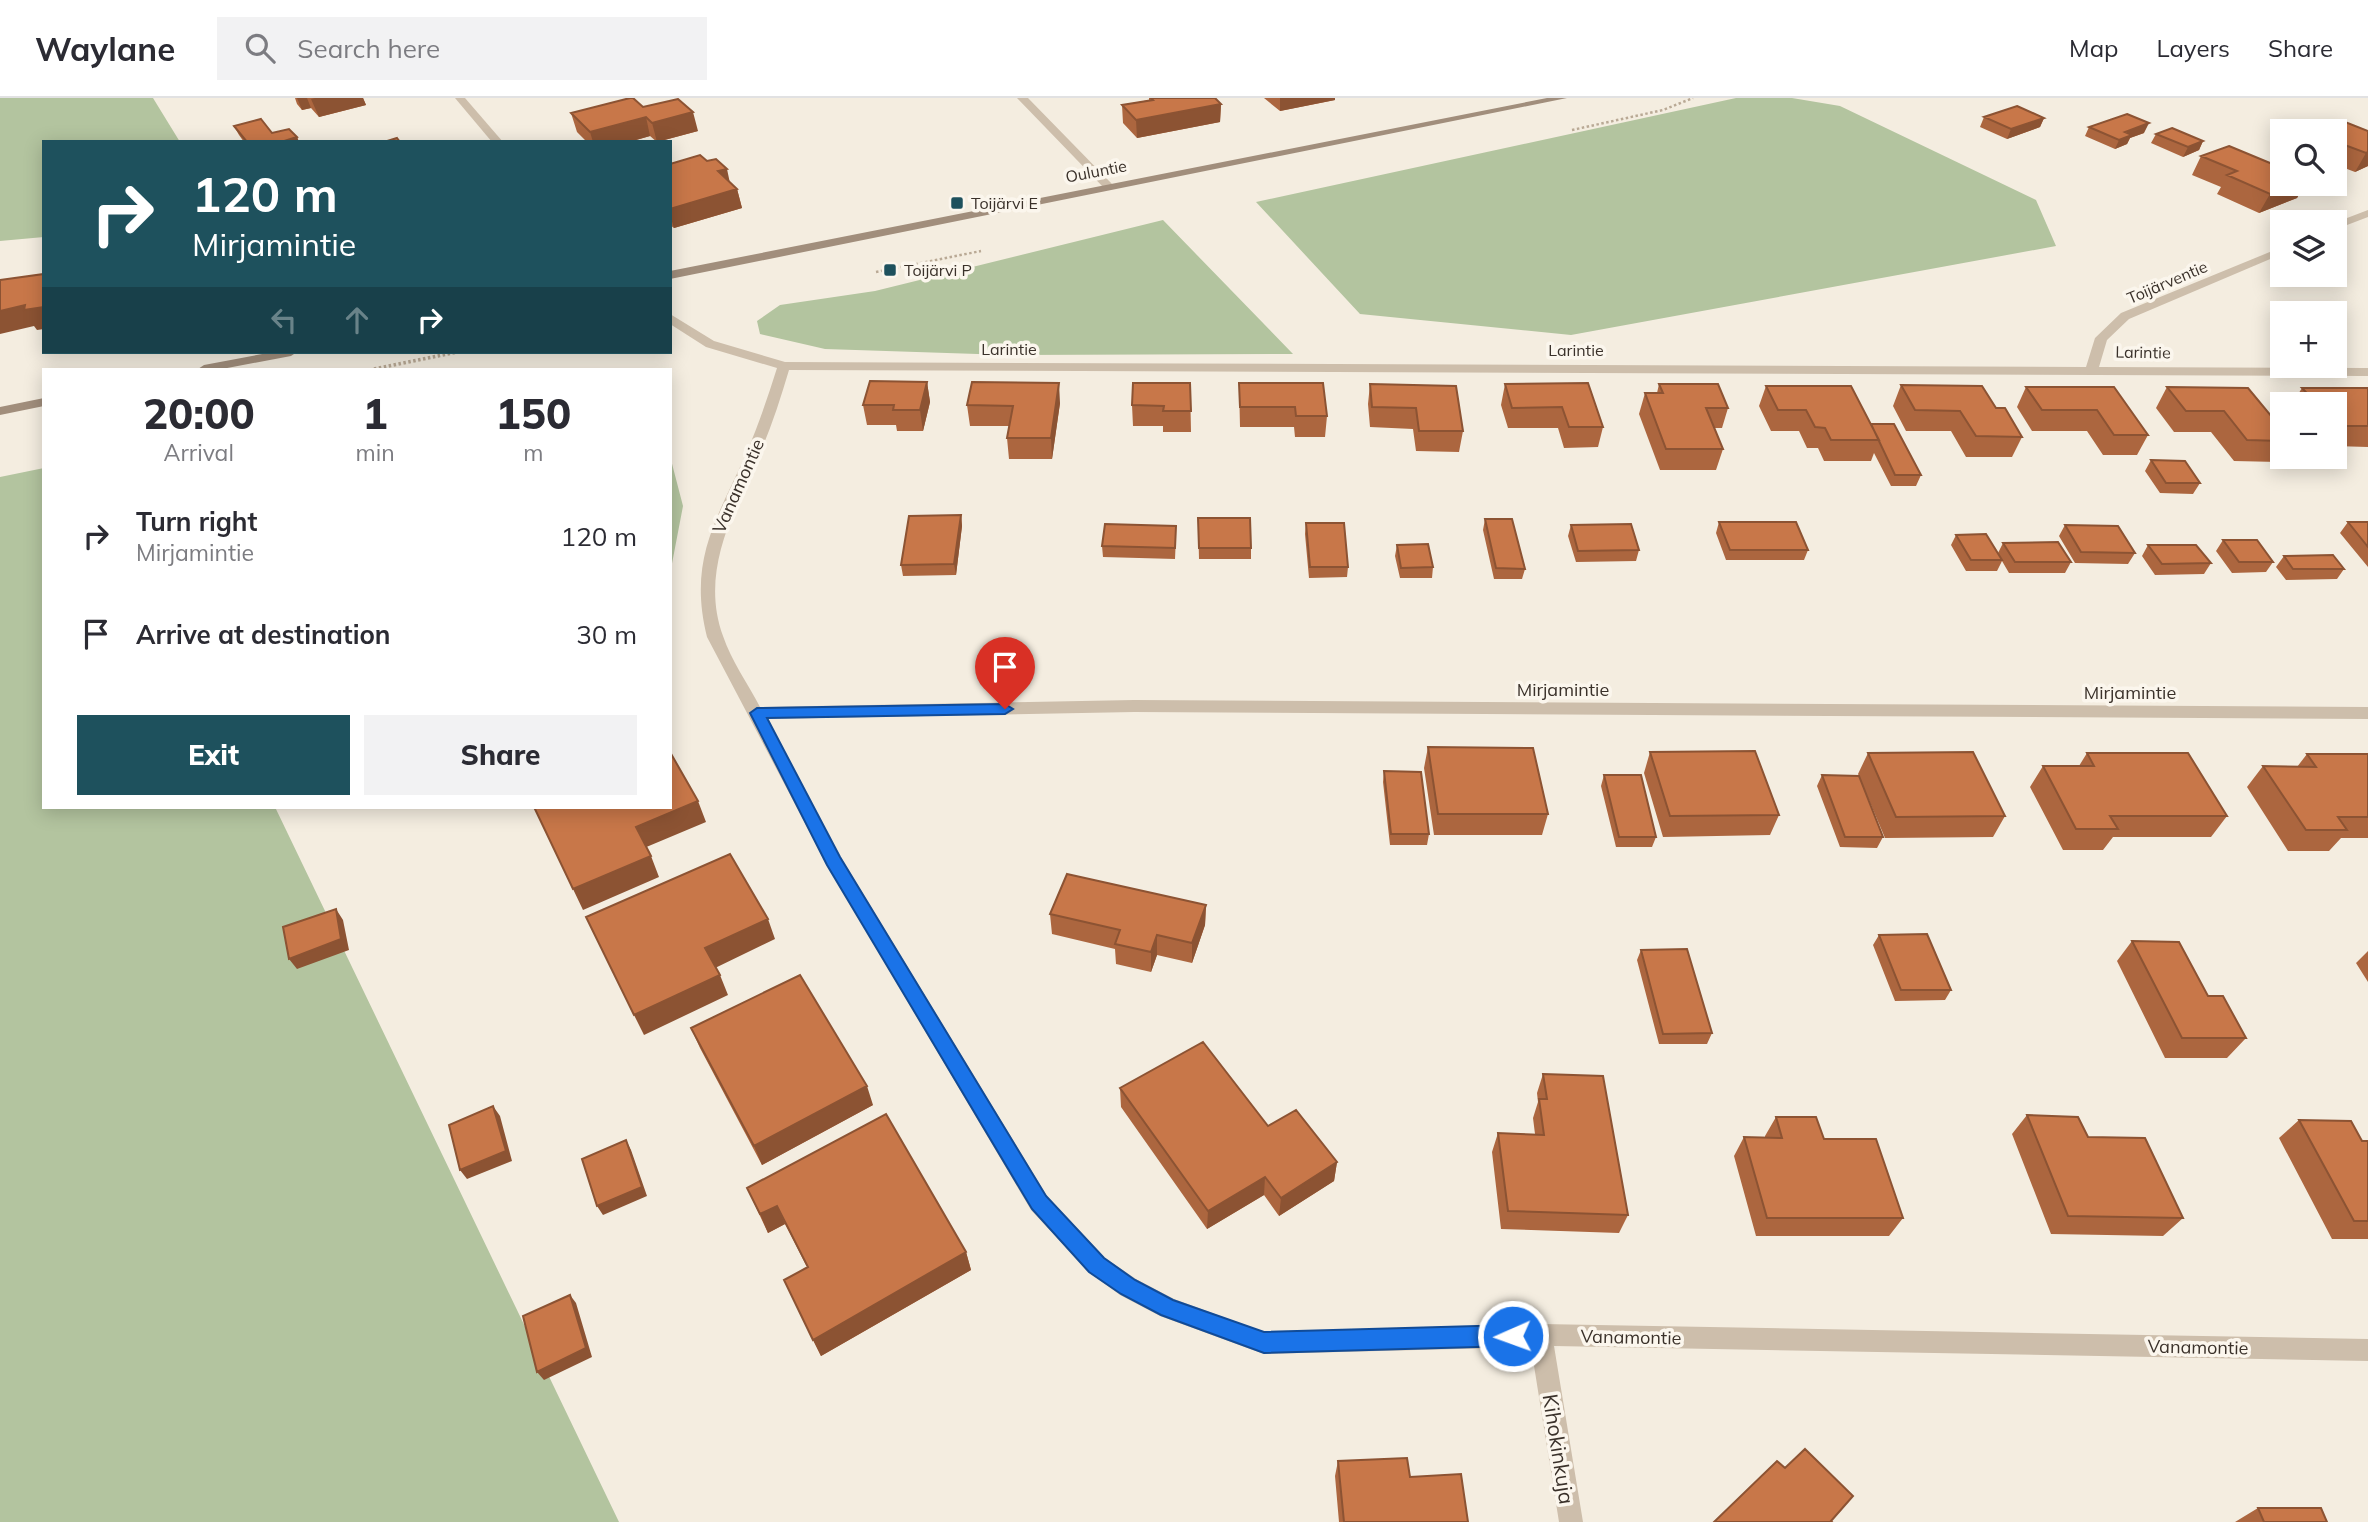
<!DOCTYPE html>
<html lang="en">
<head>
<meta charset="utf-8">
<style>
  body { margin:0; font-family:Mulish,sans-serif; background:#f2f2f3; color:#2b2b33; height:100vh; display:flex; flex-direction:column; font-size:26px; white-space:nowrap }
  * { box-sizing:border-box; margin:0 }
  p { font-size:23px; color:#7c7c81 }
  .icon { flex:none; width:38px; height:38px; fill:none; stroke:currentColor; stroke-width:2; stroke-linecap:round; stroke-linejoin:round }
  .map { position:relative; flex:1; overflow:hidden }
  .details { position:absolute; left:42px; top:270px; width:630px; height:441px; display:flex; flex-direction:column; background:#fff; border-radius:0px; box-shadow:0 4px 18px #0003 }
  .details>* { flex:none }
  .banner { position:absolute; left:42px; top:42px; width:630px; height:214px; border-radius:0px; box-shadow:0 4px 18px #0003; background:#1e515d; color:#fff; overflow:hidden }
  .fabs { position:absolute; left:2270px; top:21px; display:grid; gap:14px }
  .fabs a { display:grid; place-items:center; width:77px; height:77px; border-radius:0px; background:#fff; box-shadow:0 4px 18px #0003; font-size:35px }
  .pin { position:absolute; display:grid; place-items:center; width:60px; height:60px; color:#fff; margin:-72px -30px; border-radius:50% 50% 50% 0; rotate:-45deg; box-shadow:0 0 7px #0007 }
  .pin .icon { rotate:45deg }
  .me { position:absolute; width:77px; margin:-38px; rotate:268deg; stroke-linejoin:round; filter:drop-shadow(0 0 5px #0008) }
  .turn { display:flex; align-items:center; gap:24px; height:147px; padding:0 35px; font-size:32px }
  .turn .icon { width:91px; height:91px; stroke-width:2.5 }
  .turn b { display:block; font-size:49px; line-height:60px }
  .lanes { display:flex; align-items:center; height:66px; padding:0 35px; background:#0003; justify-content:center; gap:35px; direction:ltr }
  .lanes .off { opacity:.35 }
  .eta { display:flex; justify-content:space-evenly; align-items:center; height:119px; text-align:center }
  .eta b { font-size:42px; font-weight:800; line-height:49px }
  .cta { display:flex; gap:14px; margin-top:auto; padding:14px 35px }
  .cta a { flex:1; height:80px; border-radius:0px; background:#1e515d; color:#fff; font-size:28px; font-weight:800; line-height:80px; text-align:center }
  .cta a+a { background:#f2f2f3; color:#2b2b33 }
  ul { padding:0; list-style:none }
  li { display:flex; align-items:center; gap:21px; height:98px; padding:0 35px }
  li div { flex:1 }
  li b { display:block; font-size:26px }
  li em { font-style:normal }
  header { display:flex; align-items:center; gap:42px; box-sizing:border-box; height:98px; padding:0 35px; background:#fff; border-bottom:2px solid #e1e1e2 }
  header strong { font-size:33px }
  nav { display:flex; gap:38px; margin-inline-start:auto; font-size:24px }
  .search { width:490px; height:63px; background:#f2f2f3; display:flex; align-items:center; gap:18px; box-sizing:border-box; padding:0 24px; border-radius:0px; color:#7c7c81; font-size:26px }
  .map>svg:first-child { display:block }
  .green { fill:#b3c49f }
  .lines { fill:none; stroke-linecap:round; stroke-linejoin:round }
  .path-far1 { stroke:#b9a995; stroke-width:2.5; stroke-dasharray:2.5 2.5; stroke-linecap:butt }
  .path { stroke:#b9a995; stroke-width:3.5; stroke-dasharray:2.5 2.5; stroke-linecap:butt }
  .minor { fill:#cdbeab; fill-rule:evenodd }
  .tertiary { fill:#cdbeab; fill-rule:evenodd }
  .secondary { fill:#a18e7c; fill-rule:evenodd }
  .wall { fill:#ac663f }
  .shaded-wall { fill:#8c5333 }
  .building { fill:#c87749; stroke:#8c5333; stroke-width:2 }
  .route { fill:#1a73e8; stroke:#114b97; stroke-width:2 }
  .poi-dot { fill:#1e515d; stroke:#fbf6ed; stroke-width:2.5 }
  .labels { text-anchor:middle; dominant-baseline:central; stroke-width:7; stroke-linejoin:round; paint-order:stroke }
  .far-street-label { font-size:16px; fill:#3a312a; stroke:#fbf6ed }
  .far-poi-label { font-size:16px; fill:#3a312a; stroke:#fbf6ed; text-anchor:start }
  .street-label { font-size:18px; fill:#3a312a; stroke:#fbf6ed }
  .near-street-label { font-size:21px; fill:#3a312a; stroke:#fbf6ed }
</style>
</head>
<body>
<header>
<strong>Waylane</strong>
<div class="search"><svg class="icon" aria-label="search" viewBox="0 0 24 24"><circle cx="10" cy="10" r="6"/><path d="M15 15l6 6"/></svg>Search here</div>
<nav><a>Map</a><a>Layers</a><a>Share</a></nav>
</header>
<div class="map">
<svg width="2368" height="1424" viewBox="0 0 2368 1424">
  <rect width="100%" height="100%" fill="#f4ede0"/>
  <!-- green -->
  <path class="green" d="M0 0H153L180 44H44V139L0 143Z
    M1736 0H1792L1840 8 2036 102 2056 148 1571 237 1360 216 1256 104Z
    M1163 122 1293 256 1008 257 825 251 760 236 757 223 780 207 875 193Z
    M670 358 683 408 670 476Z
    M44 370V709H275L619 1424H0V379Z"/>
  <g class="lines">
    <!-- path-far1 -->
    <path class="path-far1" d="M1572 32 1663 12 1693 0
      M876 174 981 153"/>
    <!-- path -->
    <path class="path" d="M374 271 457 254"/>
    <!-- minor -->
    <path class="minor" d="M1017 0H1028L1112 86V90H1104Z
      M2368 112V119L2334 132V125Z
      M2282 149V156L2129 221 2107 242 2099 269 2368 270V278L789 272C781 299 772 327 761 353 735 412 699 472 723 538 731 562 748 586 760 609L1134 602 2368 609V621L1134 614 766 621 840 758 1047 1098 1105 1160 1136 1181 1174 1201 1264 1234 1541 1226 2368 1241V1263L1554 1248 1583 1424H1559L1531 1249 1264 1256 1160 1218 1120 1197 1089 1174 1031 1112 827 767 707 539C688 462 716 423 746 356 758 328 768 299 777 270L706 249 670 226V216L714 243 785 264 2086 269 2095 240 2121 215Z"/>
    <!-- tertiary -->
    <path class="tertiary" d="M455 0H465L503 44H492Z"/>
    <!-- secondary -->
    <path class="secondary" d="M1547 0H1567L670 181V173Z
      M273 254H297L291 258 222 271H198L204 267Z
      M44 300V308L0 317V309Z"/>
  </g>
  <!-- wall -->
  <path class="wall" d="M295 0H363L366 7 319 19 311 10 302 12 297 6Z
    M1149 0H1215L1221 6 1220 24 1137 40 1123 25 1122 7 1149 2Z
    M1264 0H1335V2L1280 13Z
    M643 9 698 33 657 44 650 38 629 44H587L577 34 571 15Z
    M1984 19 2044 20 2040 29 2007 41 1980 29Z
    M2328 27 2368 33V68L2355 74 2334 66V33H2324Z
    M234 28 297 39 299 44H244L239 37Z
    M2089 29 2144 35 2130 40 2127 46 2115 51 2085 38Z
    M2156 36 2203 43 2199 52 2183 59 2151 45Z
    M2201 58 2282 86H2305L2297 100 2259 115 2217 96 2221 89 2192 77Z
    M670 66 730 85 737 91 742 110 674 130 670 127Z
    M927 284 930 304 923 333H897L896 327H867L863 307Z
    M1190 285 1191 334H1163V328H1133L1132 307Z
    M1239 285 1327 318 1325 339H1295L1294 329H1240Z
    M1588 285 1603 329 1598 349 1564 350 1558 330H1508L1501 307 1505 286Z
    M1370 286 1463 333 1459 354 1416 353 1413 331 1370 329 1368 306Z
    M1659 286 1728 310 1722 330H1714L1723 351 1716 372H1660L1639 316 1645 295H1657Z
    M1901 287 1996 310 2022 339 2012 359H1966L1951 333H1906L1893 308Z
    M1766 288 1871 326 1921 377 1916 388H1891L1874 355 1871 363H1824L1818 350H1807L1799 333H1771L1759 308Z
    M2026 289H2114L2148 337 2137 357H2103L2087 333H2032L2017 309Z
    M2167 289 2282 331V359L2279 364 2234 363 2211 334H2174L2156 310Z
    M2302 290H2368V349L2334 348V306H2292Z
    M1060 305 1052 361H1009L1007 340 1009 328H970L967 307Z
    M2151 362 2200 385 2193 396 2160 395 2145 373Z
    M961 417 962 428 956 477 903 478 901 467Z
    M1198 420 1251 450V461H1199Z
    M1485 421 1525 471 1522 481H1494L1483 432Z
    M1719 424 1808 452 1804 462H1726L1716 435Z
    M2348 424H2368V469L2340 435Z
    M1306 425 1348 469 1347 479 1309 480 1305 436Z
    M1571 427 1639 452 1636 463 1576 464 1568 438Z
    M2065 427 2135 455 2128 466 2075 465 2059 438Z
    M1956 437 1998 455 2003 445 2071 464 2065 475H2009L2002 463 1997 473H1966L1951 447Z
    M1176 438 1175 461 1103 459 1102 448Z
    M2223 442 2273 464 2266 474 2232 475 2216 453Z
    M1397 447 1433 469 1432 480H1400L1395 458Z
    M2148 447 2211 465 2204 476 2155 477 2142 458Z
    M2284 458 2344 471 2337 481 2286 482 2276 469Z
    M1428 649 1548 716 1542 737H1434L1424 670Z
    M1650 654 1779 717 1770 737 1663 739 1644 675Z
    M1868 655 2005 718 1993 739 1885 740 1866 695 1883 739 1877 750 1840 749 1817 688 1822 677 1859 678 1858 676Z
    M2087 655 2227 718 2211 739H2113L2103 752H2063L2030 689 2043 668H2079Z
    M2307 656H2368V740H2341L2329 753H2288L2247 689 2263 668 2297 669Z
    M1384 673 1429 736 1427 747H1390L1383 684Z
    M1604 677 1656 739 1652 749H1616L1601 688Z
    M1206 807 1205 827 1192 865 1157 857 1151 874 1116 866 1115 851 1052 836 1050 816Z
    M1879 837 1951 892 1945 902 1895 903 1873 847Z
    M2132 843 2208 898 2246 940 2227 960H2165L2117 863Z
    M1641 852 1712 935 1707 946H1659L1637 862Z
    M2368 853V884L2356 865Z
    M691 930 873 1007 762 1067 700 950Z
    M1543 976 1628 1117 1619 1135 1501 1131 1492 1054 1498 1035 1535 1036 1533 1020 1538 1004 1537 995Z
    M1120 990 1268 1028 1337 1064 1334 1083 1279 1118 1264 1097 1207 1131 1121 1009Z
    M2027 1017 2183 1120 2163 1138 2051 1136 2012 1036Z
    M1776 1019 1824 1041 1903 1120 1889 1138H1756L1734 1058 1744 1039 1765 1040V1038Z
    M2299 1022 2362 1043H2368V1141H2332L2279 1040Z
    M747 1090 966 1154 971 1172 821 1258 792 1199 807 1169 785 1126 768 1135Z
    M1338 1363 1410 1379 1468 1424H1339L1335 1378Z
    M2258 1410 2327 1424H2235Z"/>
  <!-- shaded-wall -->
  <path class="shaded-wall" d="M297 0H307L311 10 302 12Z
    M315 0H363L366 7 319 19 311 1Z
    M1280 0H1335V2L1280 13Z
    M1221 6 1220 24 1137 40 1136 22Z
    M693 14 698 33 657 44 652 25Z
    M646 19 650 38 629 44H593L590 34Z
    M2044 20 2040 29 2007 41 2011 31Z
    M2149 25 2144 35 2130 40 2127 46 2115 51 2119 42 2125 34Z
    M297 39 299 44H281Z
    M2203 43 2199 52 2183 59 2188 49Z
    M2368 54V68L2355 74 2366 55Z
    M727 71 731 90 718 73Z
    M2295 86H2305L2297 100 2259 115 2270 96Z
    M737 91 742 110 674 130 670 117V111Z
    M25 207 44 209V231L37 232 34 228 0 236V213Z
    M927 284 930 304 923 333 920 312Z
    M1059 285 1060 305 1052 361 1051 340Z
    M961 417 962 428 956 477 954 466Z
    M698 703 706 724 644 750 636 729Z
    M651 758 659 779 583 812 573 791Z
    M1206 807 1205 827 1192 865V845Z
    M336 811 343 822 349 852 297 871 289 861Z
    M768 821 775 841 713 871 705 850Z
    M1157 837V857L1151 874V854Z
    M720 877 728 897 644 937 634 917Z
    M867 988 873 1007 762 1067 754 1048Z
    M493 1008 500 1018 512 1063 467 1081 460 1072Z
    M626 1042 631 1052 647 1098 603 1117 597 1108Z
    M1337 1064 1334 1083 1279 1118 1281 1100Z
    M1265 1079 1264 1097 1207 1131 1208 1113Z
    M777 1108 785 1126 768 1135 760 1116Z
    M966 1154 971 1172 821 1258 813 1242Z
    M570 1197 576 1205 592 1259 544 1282 537 1274Z"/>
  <!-- building -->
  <path class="building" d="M630 0H633L643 9 678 1 693 14 652 25 646 19 590 34 571 15Z
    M1151 0H1215L1221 6 1136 22 1122 7 1153 2Z
    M2017 8 2044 20 2011 31 1984 19Z
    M2127 16 2149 25 2125 34 2132 37 2119 42 2089 29Z
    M261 21 272 35 289 31 297 39 281 44H247L234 28Z
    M2340 22 2368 33V54L2366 55 2334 43V33L2339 31 2328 27Z
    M2172 30 2203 43 2188 49 2156 36Z
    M397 40 400 44H384Z
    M2229 48 2282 70V86H2295L2270 96 2227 77 2237 73 2201 58Z
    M700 57 707 63 716 61 727 71 718 73 737 91 670 111V66Z
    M44 176V209L24 212 25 207 0 213V182Z
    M870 283 927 284 920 312H893L894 307H863Z
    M972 284 1059 285 1051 340H1007L1013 308 967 307Z
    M1133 285H1190L1191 313H1163L1164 308 1132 307Z
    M1239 285H1323L1327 318H1296L1295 309H1240Z
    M1588 285 1603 329H1569L1562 309 1512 310 1505 286Z
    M1370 286 1456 288 1463 333H1419L1416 310 1372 309Z
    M1659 286H1718L1728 310H1706L1723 351H1666L1645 295H1663Z
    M1901 287 1982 288 1996 310H2005L2022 339 1976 338 1960 313 1915 312Z
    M1766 288H1851L1879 342H1831L1825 330 1815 329 1806 312H1778Z
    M2026 289H2114L2148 337H2114L2097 312H2042Z
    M2167 289 2248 290 2282 331V343L2247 342 2224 313H2186Z
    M2302 290H2368V328H2336L2334 327V306H2317Z
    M1871 326H1894L1921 377H1895Z
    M2151 362 2185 363 2200 385H2166Z
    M961 417 954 466 901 467 909 418Z
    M1198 420H1250L1251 450H1199Z
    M1485 421H1512L1525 471 1496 470Z
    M1719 424H1796L1808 452H1730Z
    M2348 424H2368V449Z
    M1306 425H1344L1348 469H1310Z
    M1105 426 1176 428 1175 450 1102 448Z
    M1631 426 1639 452 1578 453 1571 427Z
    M2065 427 2118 428 2135 455 2081 454Z
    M1986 436 2002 462H1971L1956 437Z
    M2223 442H2257L2273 464H2239Z
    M2058 444 2071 464H2015L2003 445Z
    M1428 446 1433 469 1401 470 1397 447Z
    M2148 447H2196L2211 465 2162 466Z
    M2333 457 2344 471H2293L2284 458Z
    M1428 649 1533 650 1548 716H1438Z
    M1755 653 1779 717 1670 718 1650 654Z
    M670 654 698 703 636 729 651 758 573 791 534 709H670Z
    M1973 654 2005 718 1896 719 1868 655Z
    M2087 655H2188L2227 718H2110L2118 731H2076L2043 668H2094Z
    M2307 656H2368V719H2338L2347 732H2306L2263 668 2316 669Z
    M1384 673 1421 674 1429 736H1391Z
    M1604 677H1641L1656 739H1619Z
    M1822 677 1859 678 1883 739H1845Z
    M730 756 768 821 705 850 720 877 634 917 586 819Z
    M1067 776 1206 807 1192 845 1157 837 1151 854 1115 846 1120 832 1050 816Z
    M336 811 341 841 289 861 283 829Z
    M1927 836 1951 892H1901L1879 837Z
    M2132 843 2179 844 2208 898H2223L2246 940H2182Z
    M1687 851 1712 935 1663 936 1641 852Z
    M800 877 867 988 754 1048 691 930Z
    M1203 944 1268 1028 1296 1012 1337 1064 1281 1100 1265 1079 1208 1113 1120 990Z
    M1543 976 1603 978 1628 1117 1508 1113 1498 1035 1544 1037 1539 1001H1547Z
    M493 1008 506 1053 460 1072 449 1027Z
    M886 1016 966 1154 813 1242 784 1182 808 1169 777 1108 760 1116 747 1090Z
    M2027 1017 2078 1019 2088 1039 2145 1040 2183 1120 2068 1118Z
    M1776 1019H1816L1824 1041H1876L1903 1120H1767L1744 1039 1782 1040Z
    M2299 1022 2351 1023 2362 1043H2368V1123H2354Z
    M626 1042 642 1089 597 1108 582 1061Z
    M570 1197 586 1250 537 1274 523 1218Z
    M1805 1351 1853 1398 1831 1423 1832 1424H1714L1777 1363 1785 1370Z
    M1407 1360 1410 1379 1461 1376 1468 1424H1344L1338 1363Z
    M2258 1410H2321L2327 1424H2264Z"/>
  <!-- route -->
  <path class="route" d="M1005 606 1013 611 1005 616 767 620 840 759 1046 1098 1104 1160 1135 1182 1173 1202 1264 1234 1513 1227 1521 1230 1524 1238 1521 1245 1513 1248 1264 1255 1161 1217 1121 1196 1089 1174 1032 1111 827 767 750 615 757 610Z"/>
  <!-- markers -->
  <g class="poi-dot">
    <rect x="950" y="98" width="14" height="14" rx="3.5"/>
    <rect x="883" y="165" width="14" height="14" rx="3.5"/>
  </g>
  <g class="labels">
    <!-- far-street labels -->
    <g class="far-street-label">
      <text transform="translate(1096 73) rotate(-11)">Ouluntie</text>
      <text transform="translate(2167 184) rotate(-23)">Toijärventie</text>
      <text x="1009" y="251">Larintie</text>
      <text x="1576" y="252">Larintie</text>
      <text transform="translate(2143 254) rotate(1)">Larintie</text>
    </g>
    <!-- far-poi labels -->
    <g class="far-poi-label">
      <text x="971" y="105">Toijärvi E</text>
      <text x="904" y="172">Toijärvi P</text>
    </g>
    <!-- street labels -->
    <g class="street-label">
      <text transform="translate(738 388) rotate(-66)">Vanamontie</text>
      <text x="1563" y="591">Mirjamintie</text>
      <text x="2130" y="594">Mirjamintie</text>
      <text transform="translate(1631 1239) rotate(1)">Vanamontie</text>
      <text transform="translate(2198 1249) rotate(1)">Vanamontie</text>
    </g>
    <!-- near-street labels -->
    <g class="near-street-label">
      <text transform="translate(1559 1351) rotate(81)">Kihokinkuja</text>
    </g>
  </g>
</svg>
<div class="fabs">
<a><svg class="icon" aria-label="search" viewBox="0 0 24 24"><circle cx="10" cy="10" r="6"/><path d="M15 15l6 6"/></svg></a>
<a><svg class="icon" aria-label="layers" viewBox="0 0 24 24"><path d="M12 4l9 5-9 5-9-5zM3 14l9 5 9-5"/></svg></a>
<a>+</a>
<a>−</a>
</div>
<div class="pin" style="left:1005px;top:611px;background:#d93025"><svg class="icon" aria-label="arrive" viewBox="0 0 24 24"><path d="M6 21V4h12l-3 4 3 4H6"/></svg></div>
<svg class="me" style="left:1513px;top:1238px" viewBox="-20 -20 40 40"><circle r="17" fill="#1a73e8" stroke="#fff" stroke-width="3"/><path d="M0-11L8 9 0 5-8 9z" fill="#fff"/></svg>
<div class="banner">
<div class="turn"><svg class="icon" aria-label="right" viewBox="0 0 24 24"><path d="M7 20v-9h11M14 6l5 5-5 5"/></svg><div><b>120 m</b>Mirjamintie</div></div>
<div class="lanes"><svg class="icon off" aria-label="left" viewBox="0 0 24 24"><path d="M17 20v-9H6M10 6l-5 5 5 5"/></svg><svg class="icon off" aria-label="ahead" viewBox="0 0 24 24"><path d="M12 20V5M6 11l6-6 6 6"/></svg><svg class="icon" aria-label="right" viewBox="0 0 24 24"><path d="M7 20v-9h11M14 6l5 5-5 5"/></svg></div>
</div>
<section class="details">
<div class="eta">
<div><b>20:00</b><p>Arrival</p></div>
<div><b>1</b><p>min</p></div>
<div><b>150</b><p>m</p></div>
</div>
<ul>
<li><svg class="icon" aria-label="right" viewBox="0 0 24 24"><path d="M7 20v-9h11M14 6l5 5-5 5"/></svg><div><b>Turn right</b><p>Mirjamintie</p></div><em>120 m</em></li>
<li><svg class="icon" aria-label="arrive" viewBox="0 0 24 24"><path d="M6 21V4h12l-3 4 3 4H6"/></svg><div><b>Arrive at destination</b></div><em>30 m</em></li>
</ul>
<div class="cta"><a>Exit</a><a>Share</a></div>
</section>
</div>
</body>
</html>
